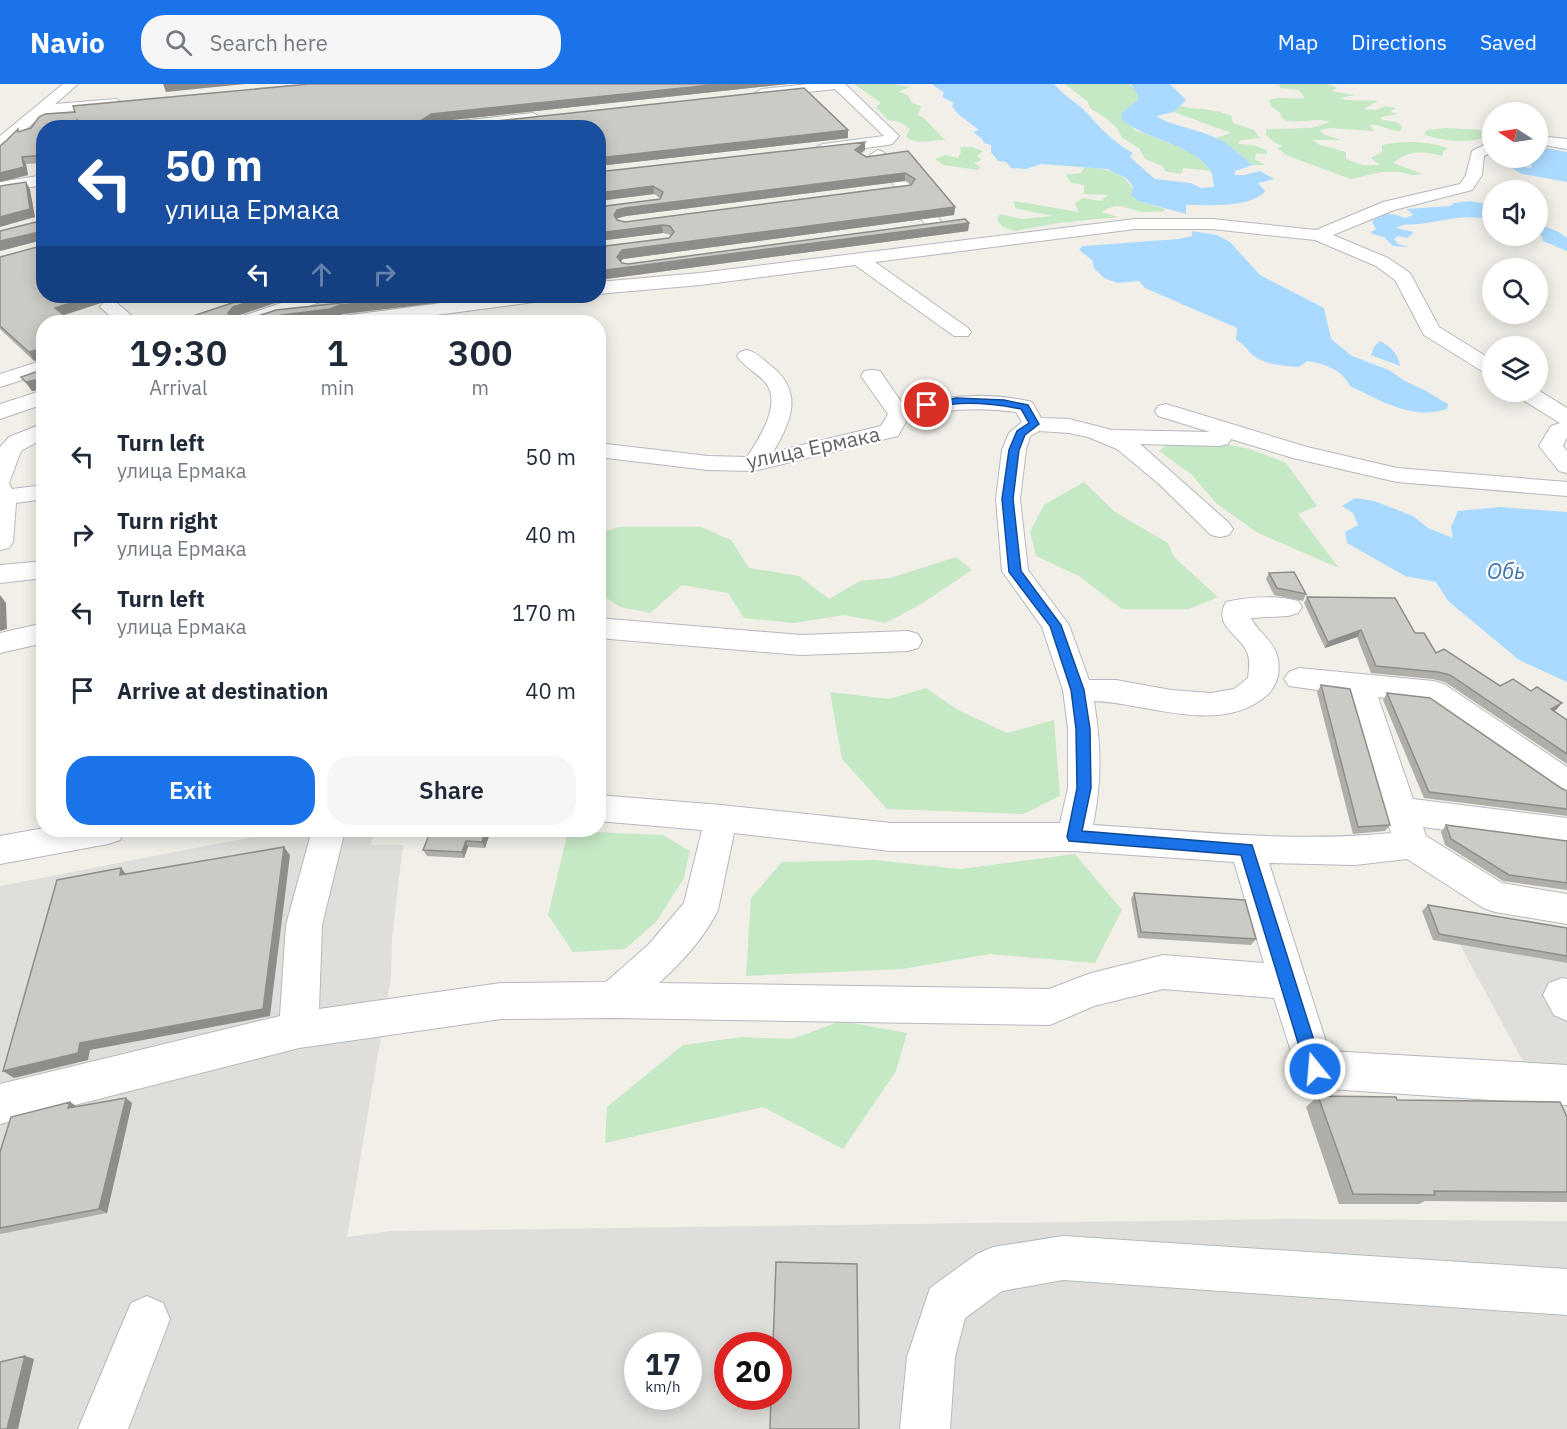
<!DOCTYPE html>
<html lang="en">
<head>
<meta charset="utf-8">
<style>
  body { margin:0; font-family:"IBM Plex Sans",sans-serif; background:#f6f6f7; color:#1f2937; height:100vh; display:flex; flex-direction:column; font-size:22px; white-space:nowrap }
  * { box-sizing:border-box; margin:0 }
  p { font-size:20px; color:#747a83 }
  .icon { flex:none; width:33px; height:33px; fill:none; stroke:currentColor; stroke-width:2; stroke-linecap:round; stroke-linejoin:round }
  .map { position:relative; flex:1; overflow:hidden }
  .side { position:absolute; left:36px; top:231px; width:570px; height:522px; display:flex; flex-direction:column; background:#fff; border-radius:24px; box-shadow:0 3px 15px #0003 }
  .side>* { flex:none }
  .guide { position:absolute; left:36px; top:36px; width:570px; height:183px; border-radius:24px; box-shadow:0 3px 15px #0003; background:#1a4fa0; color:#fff; overflow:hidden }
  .needle { width:39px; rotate:282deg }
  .tools { position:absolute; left:1482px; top:18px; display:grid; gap:12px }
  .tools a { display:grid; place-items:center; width:66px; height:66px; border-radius:50%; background:#fff; box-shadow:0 3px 15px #0003; font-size:30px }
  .speed { position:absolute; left:624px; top:1248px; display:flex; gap:12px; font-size:30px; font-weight:700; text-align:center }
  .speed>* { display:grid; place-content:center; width:78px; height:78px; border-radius:50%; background:#fff; box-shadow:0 3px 15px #0003; line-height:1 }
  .speed small { font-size:15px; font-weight:400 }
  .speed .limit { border:9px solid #d22; background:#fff; color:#111 }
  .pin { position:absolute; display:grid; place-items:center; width:51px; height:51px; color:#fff; margin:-26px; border:3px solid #fff; border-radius:50%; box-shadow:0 2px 6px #0007 }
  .me { position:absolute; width:66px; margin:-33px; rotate:343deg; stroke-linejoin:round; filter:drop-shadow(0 0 4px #0008) }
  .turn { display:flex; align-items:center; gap:21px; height:126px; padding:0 30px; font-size:27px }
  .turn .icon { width:78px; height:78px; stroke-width:2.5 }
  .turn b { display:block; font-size:42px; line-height:51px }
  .lanes { display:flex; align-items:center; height:57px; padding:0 30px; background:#0003; justify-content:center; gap:30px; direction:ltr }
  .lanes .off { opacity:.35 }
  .eta { display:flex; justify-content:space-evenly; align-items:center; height:102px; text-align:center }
  .eta b { font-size:36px; font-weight:600; line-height:42px }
  .cta { display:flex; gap:12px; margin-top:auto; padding:12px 30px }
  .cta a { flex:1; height:69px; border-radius:24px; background:#1a73e8; color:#fff; font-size:24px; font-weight:600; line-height:69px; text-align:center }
  .cta a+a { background:#f6f6f7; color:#1f2937 }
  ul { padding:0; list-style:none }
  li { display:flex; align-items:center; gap:18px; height:78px; padding:0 30px }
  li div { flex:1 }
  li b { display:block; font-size:22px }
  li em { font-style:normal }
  header { display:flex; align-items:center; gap:36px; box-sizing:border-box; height:84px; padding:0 30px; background:#1a73e8; color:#fff }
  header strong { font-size:28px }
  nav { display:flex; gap:33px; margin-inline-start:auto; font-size:21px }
  .search { width:420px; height:54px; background:#f6f6f7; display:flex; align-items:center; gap:15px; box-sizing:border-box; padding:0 21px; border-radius:24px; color:#747a83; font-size:22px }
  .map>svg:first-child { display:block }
  .industrial { fill:#e0deda; fill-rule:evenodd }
  .green { fill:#c5e8c5 }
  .water { fill:#aadaff }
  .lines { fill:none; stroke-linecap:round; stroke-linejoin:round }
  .minor-casing { stroke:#b5b8bc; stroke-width:2 }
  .minor { fill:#fff; fill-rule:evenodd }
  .wall { fill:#afaea9; fill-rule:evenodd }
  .shaded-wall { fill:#8f8d8a }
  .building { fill:#cccac5; stroke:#8f8d8a; stroke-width:1.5; fill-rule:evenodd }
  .route { fill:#1a73e8; stroke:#114b97; stroke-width:1.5 }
  .labels { text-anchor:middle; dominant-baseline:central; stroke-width:4.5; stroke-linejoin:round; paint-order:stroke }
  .street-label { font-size:21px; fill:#5f6368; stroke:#fff }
  .water-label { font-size:22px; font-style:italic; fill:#4174aa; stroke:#fff }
</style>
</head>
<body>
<header>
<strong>Navio</strong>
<div class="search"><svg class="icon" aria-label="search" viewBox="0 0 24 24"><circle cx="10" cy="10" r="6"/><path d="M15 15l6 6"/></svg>Search here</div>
<nav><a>Map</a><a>Directions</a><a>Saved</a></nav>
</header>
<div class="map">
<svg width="1567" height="1345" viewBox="0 0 1567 1345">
  <rect width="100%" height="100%" fill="#f1efe8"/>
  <!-- industrial -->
  <path class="industrial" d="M282 212H496L298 238H205Z
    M288 746H376L370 761H403L392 854 391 894 347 1153 392 1147 1288 1135 1567 1137V1345H0V802ZM638 1262H688V1312H638ZM728 1262H778V1312H728Z
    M1460 861 1567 879V1062L1535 1000Z"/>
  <!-- green -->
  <path class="green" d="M854 0H893L910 3 898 8 908 11 912 19 921 22 918 31C931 37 935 49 946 56 931 55 919 62 906 53L910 45 900 38 888 36 876 23 881 19Z
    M1065 0H1129C1135 4 1139 9 1138 16L1121 29 1134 46 1190 67 1212 87 1183 84 1181 90 1165 87 1163 82 1145 75 1139 64 1122 54 1117 44 1106 34 1090 24 1088 18Z
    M1279 0H1328L1337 4 1330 7 1355 11 1340 14C1348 18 1367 15 1378 17L1364 25 1377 26 1384 22 1396 24 1390 28 1397 30 1381 33 1382 36 1397 38 1402 42 1400 47C1388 47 1382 40 1370 41L1374 47 1330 44 1319 46 1325 51 1341 56H1312L1320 61 1346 68V75L1363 81H1380L1371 74 1382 68V61C1404 56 1427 57 1448 64L1443 68 1442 72C1423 67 1409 66 1393 79L1423 90 1412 91 1400 88H1382L1351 95 1288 72 1277 64 1283 62 1275 59 1266 51V45L1311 44 1330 38C1314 32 1299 42 1282 35L1280 29 1271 22 1269 16C1281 11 1293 16 1305 14L1299 6 1280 4Z
    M1180 22C1198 26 1216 24 1231 32L1233 39 1254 46 1260 54 1240 56 1238 60 1253 61 1267 66V70L1256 69 1255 75 1265 81H1253L1231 63 1216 54 1231 49 1174 28Z
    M1446 44 1481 46 1482 54C1467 60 1438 56 1424 50L1427 46Z
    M960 63H971L983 67 977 72 982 76 974 79 980 83 978 86 944 81 935 75 946 71 958 74 961 68Z
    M1085 83C1113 86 1128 88 1138 117L1165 125 1163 128C1155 127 1145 129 1138 127 1121 122 1118 119 1101 128L1118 133 1058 139 1015 147 1003 143 997 136 1000 130 1021 135 1053 132 1015 124 1014 117 1079 128 1075 119 1083 114 1101 117 1108 111 1084 110V101L1071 99 1066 91 1081 89Z
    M1218 359 1250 365 1286 379 1317 422 1298 430 1339 484 1258 449 1216 419 1191 390 1159 367 1168 360Z
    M1084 398 1115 428 1168 459 1174 473 1218 513 1189 525H1122L1079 492 1036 472 1030 448 1044 421Z
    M620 443H701L731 456 749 484 799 492 829 515 860 497 890 494 956 473 972 486 921 520 886 539 844 531 794 539 744 534 728 509 682 501 650 529 620 523 599 509V449Z
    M926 604 958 626 1007 649 1054 636 1060 712 1023 730 887 725 842 675 830 608 889 615Z
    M568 747 663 751 690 767 684 794 657 837 625 865 573 868 548 831Z
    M1075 770 1122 826 1095 879 990 870 902 885 746 892 751 814 782 778 874 776 961 785Z
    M841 937 907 949 896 987 843 1065 763 1023 605 1059 607 1023 683 961 742 953 792 955Z"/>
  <!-- water -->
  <path class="water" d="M932 0H1054C1062 10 1073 16 1083 25 1100 43 1111 57 1133 69L1130 73 1155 95 1191 99 1201 104 1214 103C1213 98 1213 90 1210 86 1191 59 1148 57 1122 36L1121 29 1138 16V11L1131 0H1170L1186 16 1174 28 1156 32C1174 43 1194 44 1214 53 1229 59 1240 71 1253 81L1235 87V91H1244L1260 87 1274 95 1258 99 1265 107C1253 124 1207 121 1186 121V130L1138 117 1131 111 1133 102 1126 94 1107 85 1041 80 1026 85 1011 84 1006 78 998 77 991 68V61L984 59 982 55 973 48 979 46 958 30 952 22 954 19 942 13 944 9Z
    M1546 64 1567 68V98L1522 90 1505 80 1531 84 1532 78 1520 74H1538V65Z
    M1470 117 1492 121V137C1468 128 1442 138 1419 140 1410 141 1404 139 1396 144L1414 148 1407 154 1398 152 1394 155 1398 160 1409 163 1393 162 1384 153 1372 150 1371 148 1376 145 1372 138C1381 127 1393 129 1405 134L1413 131 1407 125 1450 122 1454 119Z
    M1538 140 1557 147 1567 154V167L1543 157 1542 152 1538 150Z
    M1192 147 1217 151 1230 158 1260 191 1324 224 1331 255 1352 272 1389 286 1405 297 1426 307 1448 320 1447 325C1414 337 1379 316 1350 302 1343 286 1323 279 1307 277L1299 283C1285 282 1266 281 1254 272 1247 267 1245 260 1236 256L1237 244 1145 204 1139 197 1117 199 1104 194 1094 184 1092 176 1079 166 1083 162 1179 155 1192 152Z
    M1380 257C1391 263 1398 269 1400 282L1371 271 1374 263Z
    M1355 414 1374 417 1413 432 1428 444 1453 454 1451 443 1458 427 1500 423 1567 428V598L1519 576 1448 517 1436 498 1405 492 1347 459 1345 448 1358 441 1353 429 1342 422Z"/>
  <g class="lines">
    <!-- minor casing -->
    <g class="minor-casing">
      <path id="minor" d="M63 0H78L55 20 116 15 123 19 116 23 44 30 5 63 0 65V52Z
        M809 0H845L899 52 892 60 887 61 823 70 818 68 815 65 818 62 823 60 884 52 835 5 762 13 755 9 762 5Z
        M533 29 540 33 538 36 477 44H426L433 40Z
        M1538 52 1567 55V65L1538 60Z
        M1492 57V68L1484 72 1482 91 1472 106 1394 126 1333 151 1388 174 1410 189 1439 243 1492 276V291L1485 289 1424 251 1395 196 1376 182 1315 156 1212 145H1135L875 178 968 244 971 248 968 252H954L855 181 700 201 598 210V198L700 189 1135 135H1212L1316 146 1383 118 1460 100 1466 91 1472 67Z
        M878 66 883 68 940 136 943 140 940 144H928L870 71Z
        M44 91V101L0 108V98Z
        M302 212H329L326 216 262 238H234L237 234Z
        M495 212H544L541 216 534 218 383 238H333L336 234 343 232Z
        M110 217 117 219 139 238H117L100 223 103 219Z
        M747 266C756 268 763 275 770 281 804 307 792 337 773 368L881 342 888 330 861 292 864 287 872 286 880 287 904 322C946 311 990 308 1032 318L1041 334 1069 335 1112 346 1210 348 1158 332 1155 327 1158 322 1166 320 1307 363 1397 384 1567 398V412L1397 398 1293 374 1231 355 1228 360 1220 362 1140 360 1229 439 1233 445 1229 451 1220 453 1211 451 1159 400 1117 365 1088 353 1069 349 1039 347 1030 352 1026 366 1020 415 1028 486 1069 541 1089 596H1116L1171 606 1211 609 1234 605 1248 594C1249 586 1251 574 1246 566 1237 549 1213 541 1226 518 1247 513 1277 511 1298 517L1302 523 1298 529 1288 532 1251 534C1257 547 1272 555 1277 571 1281 587 1278 602 1265 613 1218 651 1148 619 1094 617 1101 662 1102 696 1093 741 1192 747 1293 759 1391 749L1347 610 1289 602 1284 595 1289 588 1299 584 1433 597 1444 600 1567 683V713L1556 709 1426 618 1378 613 1413 715 1567 734V762L1423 743 1426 752 1502 799 1567 810V840L1495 828 1483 824 1407 775 1355 781 1269 779 1329 967 1567 981V1021L1315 1004 1301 999 1274 914 1163 905 1094 922 1050 941 614 934 501 935 299 964 0 1040V1000L280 932 286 841 312 746H345L322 841 319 925 501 899 606 898 649 860 684 819 702 746 598 737V711L721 721 891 739H1060L1068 704V645L1063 606 1042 543 1002 487 996 415 1002 366 1009 349 1022 338 1016 328C980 323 943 325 908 334L898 352 754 387 708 386 598 373V359L708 372 747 373C759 355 783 319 765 298 756 288 744 283 737 272L740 268ZM734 749 891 767H1074L1234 778 1264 879 1163 871 1091 889 1049 905 659 899C681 879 705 853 718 826Z
        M44 276V289L0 303V290Z
        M44 306V320L0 335V320Z
        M1538 306 1567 324V353L1563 362 1567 367V389L1559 387 1539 362 1551 342 1560 339 1518 313 1515 308Z
        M44 339V354L21 367 9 399 12 405 44 401V415L16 419 13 458 9 464 0 466V363L9 353Z
        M44 477V494L0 499V481Z
        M598 534 801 551 908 547 918 550 922 557 918 564 908 567 801 571 598 554Z
        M44 539V559L0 569V549Z
        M44 744V746H125L120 756 108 760 0 780V752Z
        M1562 894 1567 895V937L1554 931 1543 911 1549 899Z
        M1063 1152 1567 1185V1231L1063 1196 1002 1207 965 1234 955 1273 950 1345H900L907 1273 930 1204 977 1170 993 1163Z
        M147 1212 163 1219 170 1235 128 1345H78L131 1219Z"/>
    </g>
    <!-- minor -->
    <use href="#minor" class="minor"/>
  </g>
  <!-- wall -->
  <path class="wall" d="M309 0H788L433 38 431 39H478L804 4 848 46V54L598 82V44H44V79L26 80 28 91 0 98V62L7 56 18 45 19 48 31 44 39 33 45 30 75 28 73 22Z
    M865 66 860 69 866 73 908 67 955 123 954 131 623 175 621 177 622 179 628 180 969 139 968 147 598 196V163L669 154 671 151 663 149 598 157V123L660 115V114L654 110 598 117V88ZM905 97 911 101 625 138 617 136 618 134 626 132Z
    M42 133 44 212H122L44 238V284L41 279V275L34 277 0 245V173L41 162V156L0 167 40 137Z
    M252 212H355L304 216 295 212 237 232H258L368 216 377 213 378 212H494L343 230 333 234 298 238H175Z
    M44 285V320L39 313V306L32 307 21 293Z
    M1269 489 1306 510 1303 517 1274 511 1266 495Z
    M1307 513 1415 549 1436 569 1500 602 1556 626 1554 627 1567 636V680L1445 598 1433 595 1371 589 1357 553 1325 564 1304 519Z
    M1321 601 1390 741 1385 747 1353 750 1317 608Z
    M1387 609 1561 704 1567 707V732L1424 714 1383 616Z
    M1446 741 1567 757V806L1503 797 1445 761 1441 748Z
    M491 746 485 764 468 763 464 774 427 772 423 766Z
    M1134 809 1256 855 1251 861 1138 854 1131 815Z
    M1428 821 1567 844V879L1433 856 1422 827Z
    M1318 1012 1397 1016 1567 1033V1118L1425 1117 1419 1120H1339L1306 1023Z
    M70 1018 77 1022 132 1019 107 1129 0 1150V1068Z"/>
  <!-- shaded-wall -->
  <path class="shaded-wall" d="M163 0H245L166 8Z
    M721 0H788L433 38 424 44 422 36 431 30Z
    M77 36 81 44H71Z
    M296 38 298 44H237Z
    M848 46V54L598 82V74Z
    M865 58V66L855 74V66Z
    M22 73 26 80 28 91 0 98V89Z
    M905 89V97L626 132 618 134 615 139 614 131 617 126 625 124Z
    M26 98 30 105 35 133 0 143V133Z
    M653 102 654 110 598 117V109Z
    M955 123 954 131 623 175 618 181 617 173 622 166Z
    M969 139 968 147 598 196V187Z
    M662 141 663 149 598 157V149Z
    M39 148 43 156 0 167V157Z
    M92 212H122L60 232 55 224Z
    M267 212H295L236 232 232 238 228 229 233 223Z
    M420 212H494L343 230 333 234 298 238H262L282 231 340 221Z
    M40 265 44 275 34 277 29 268Z
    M40 295 44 305 32 307 26 298Z
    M0 511 6 519 7 545 0 547Z
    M1361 546 1357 553 1325 564 1328 558Z
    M1562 619 1556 626 1545 632 1551 625Z
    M486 746H491L485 764 482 758Z
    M466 757 468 763 464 774 462 768Z
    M284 763 290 771 270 932 90 966 88 976 14 994 3 987 80 959Z
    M121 784 129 793 120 791Z
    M126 1014 132 1019 107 1129 99 1125Z
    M70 1018 77 1023 68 1024Z
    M25 1272 34 1275 18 1345H7Z"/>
  <!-- building -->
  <path class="building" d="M309 0H721L431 30 422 36 424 39H478L804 4 848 46 598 74V44H296V38L237 44H79L77 36 71 44H44V71L22 73 24 83 0 89V62L7 56 18 45V48L31 44 39 33 45 30 75 28 73 22Z
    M865 58 855 66 866 73 908 67 955 123 622 166 617 173 622 179 628 180 965 135 969 139 598 187V163L669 154 674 148 670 142 662 141 598 149V123L660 115 663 108 653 102 598 109V88ZM905 89 915 95 911 101 625 138 617 136 614 131 617 126 625 124Z
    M26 98 30 125 0 133V102Z
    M42 133H44V212H92L55 224 73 238H44V282L41 279 40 265 29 268 0 242V173L41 162 42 150 39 148 0 157V147L40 137Z
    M253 212H267L233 223 228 229 230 232H258L276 226 368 216 377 213 378 212H420L340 221 330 225 282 231 262 238H175Z
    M44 285V318L39 313 40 295 26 298 21 293Z
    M1294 488 1306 510 1277 504 1269 489Z
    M1307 513 1395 514 1415 549H1424L1436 569 1444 565 1500 602 1513 595 1531 607 1537 603 1562 619 1551 625 1567 636V670L1450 591 1438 588 1376 582 1361 546 1328 558Z
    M1321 601 1350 605 1390 741 1358 743Z
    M1387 609 1430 614 1561 704 1567 707V725L1429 708Z
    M1446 741 1567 757V799L1509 791 1451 755Z
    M431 746H486L482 758 466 757 462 768 423 766Z
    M284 763 263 925 80 959 78 969 3 987 57 796 121 784 120 791Z
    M1134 809 1245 816 1256 855 1141 848Z
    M1428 821 1567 844V872L1439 850Z
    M1318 1012 1396 1013 1397 1016 1560 1018 1567 1033V1108L1434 1107 1435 1111 1353 1110Z
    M126 1014 99 1125 0 1144V1068L11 1033 70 1018 68 1024Z
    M776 1178 857 1180 859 1345H770L771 1312H778V1262H773Z
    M25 1272 7 1345H0V1278Z"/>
  <!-- route -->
  <path class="route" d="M956 314 1004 316 1028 321 1039 340 1025 351 1019 366 1013 415 1021 487 1061 541 1084 606 1090 645 1091 704 1082 747 1252 761 1323 985 1321 991 1315 994 1309 991 1306 985 1241 771 1069 757 1067 753 1077 704 1076 645 1071 606 1050 542 1009 488 1002 415 1009 366 1017 347 1029 339 1021 325C1000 321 976 318 954 320 944 321 930 327 922 321Z"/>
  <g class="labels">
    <!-- street labels -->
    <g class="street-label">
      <text transform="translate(813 363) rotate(-12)">улица Ермака</text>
    </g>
    <!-- water labels -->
    <g class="water-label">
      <text x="1506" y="486">Обь</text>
    </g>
  </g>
</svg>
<div class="tools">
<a><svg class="needle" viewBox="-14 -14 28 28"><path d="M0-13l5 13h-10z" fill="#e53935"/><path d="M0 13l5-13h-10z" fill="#747a83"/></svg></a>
<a><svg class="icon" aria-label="sound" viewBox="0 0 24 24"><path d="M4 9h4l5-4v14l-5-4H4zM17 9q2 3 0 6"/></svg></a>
<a><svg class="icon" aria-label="search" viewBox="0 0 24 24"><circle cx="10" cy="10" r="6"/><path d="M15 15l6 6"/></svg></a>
<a><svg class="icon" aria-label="layers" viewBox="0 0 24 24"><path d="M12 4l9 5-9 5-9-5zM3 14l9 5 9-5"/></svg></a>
</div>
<div class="speed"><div>17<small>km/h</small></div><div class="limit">20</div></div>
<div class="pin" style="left:927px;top:321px;background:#d93025"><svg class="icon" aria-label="arrive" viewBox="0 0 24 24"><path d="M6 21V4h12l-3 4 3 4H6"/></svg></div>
<svg class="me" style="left:1315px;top:985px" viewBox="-20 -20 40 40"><circle r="17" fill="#1a73e8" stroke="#fff" stroke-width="3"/><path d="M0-11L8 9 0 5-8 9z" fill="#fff"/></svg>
<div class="guide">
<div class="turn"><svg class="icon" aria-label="left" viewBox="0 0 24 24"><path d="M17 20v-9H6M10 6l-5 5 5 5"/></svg><div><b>50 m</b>улица Ермака</div></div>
<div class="lanes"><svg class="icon" aria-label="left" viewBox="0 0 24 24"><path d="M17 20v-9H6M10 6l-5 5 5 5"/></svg><svg class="icon off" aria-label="ahead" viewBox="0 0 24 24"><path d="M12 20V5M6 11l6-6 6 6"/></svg><svg class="icon off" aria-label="right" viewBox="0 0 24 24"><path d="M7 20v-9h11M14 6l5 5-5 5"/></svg></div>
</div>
<section class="side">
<div class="eta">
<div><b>19:30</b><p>Arrival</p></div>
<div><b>1</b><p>min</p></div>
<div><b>300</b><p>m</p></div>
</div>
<ul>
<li><svg class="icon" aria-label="left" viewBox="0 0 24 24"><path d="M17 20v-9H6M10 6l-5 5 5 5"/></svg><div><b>Turn left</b><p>улица Ермака</p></div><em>50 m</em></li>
<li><svg class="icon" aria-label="right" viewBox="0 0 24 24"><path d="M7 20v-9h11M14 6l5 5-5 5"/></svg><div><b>Turn right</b><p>улица Ермака</p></div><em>40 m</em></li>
<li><svg class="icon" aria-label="left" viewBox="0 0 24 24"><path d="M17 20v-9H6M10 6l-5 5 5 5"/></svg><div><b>Turn left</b><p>улица Ермака</p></div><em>170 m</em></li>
<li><svg class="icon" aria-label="arrive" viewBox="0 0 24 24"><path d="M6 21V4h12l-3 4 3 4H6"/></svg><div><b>Arrive at destination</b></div><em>40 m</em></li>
</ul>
<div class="cta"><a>Exit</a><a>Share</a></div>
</section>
</div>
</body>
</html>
